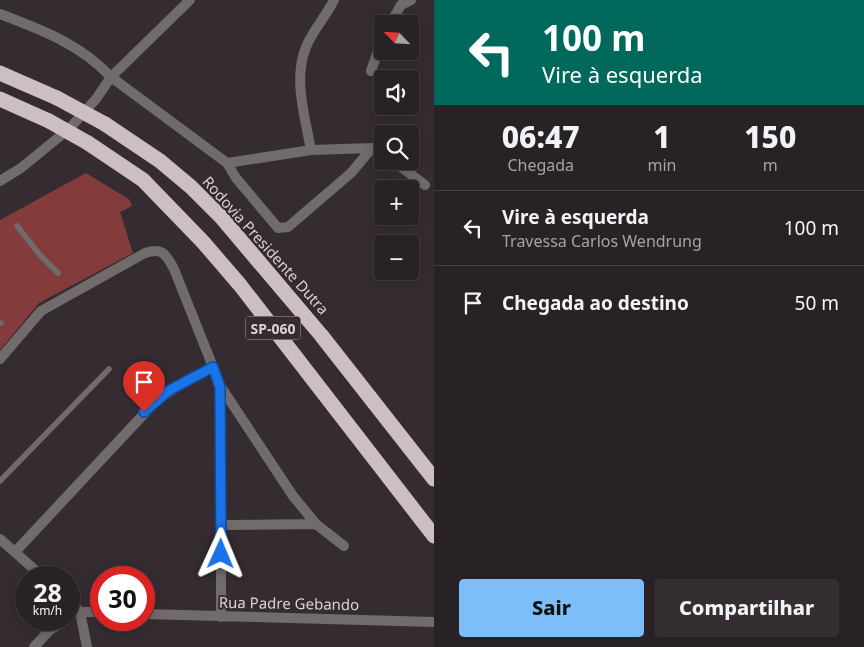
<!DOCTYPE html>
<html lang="pt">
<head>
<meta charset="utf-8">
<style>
  body { margin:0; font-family:"Noto Sans",sans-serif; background:#342e32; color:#f1f3f6; height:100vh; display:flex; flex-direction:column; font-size:19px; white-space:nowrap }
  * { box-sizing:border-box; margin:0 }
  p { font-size:16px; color:#a5a3a7 }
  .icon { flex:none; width:28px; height:28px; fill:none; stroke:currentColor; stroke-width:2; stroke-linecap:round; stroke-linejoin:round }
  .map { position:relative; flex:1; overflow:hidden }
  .details { display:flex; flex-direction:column; background:#282125; width:430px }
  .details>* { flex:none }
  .guide { background:#00695c; color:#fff; overflow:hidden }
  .needle { width:32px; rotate:295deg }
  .tools { position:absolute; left:374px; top:15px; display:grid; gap:10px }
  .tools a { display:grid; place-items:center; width:45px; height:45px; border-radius:5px; background:#282125; box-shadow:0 2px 12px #0003,0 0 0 1px #443e42; font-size:25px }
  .speed { position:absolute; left:15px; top:566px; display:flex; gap:10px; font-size:25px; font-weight:700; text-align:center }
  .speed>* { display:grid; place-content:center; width:65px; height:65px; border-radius:50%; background:#282125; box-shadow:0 2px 12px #0003,0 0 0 1px #443e42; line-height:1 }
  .speed small { font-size:12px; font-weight:400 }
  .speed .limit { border:8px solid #d22; background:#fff; color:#111 }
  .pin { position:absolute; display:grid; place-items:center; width:42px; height:42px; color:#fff; margin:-51px -21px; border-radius:50% 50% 50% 0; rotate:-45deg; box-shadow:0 0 5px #0007 }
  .pin .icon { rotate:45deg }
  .me { position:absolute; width:55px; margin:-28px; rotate:1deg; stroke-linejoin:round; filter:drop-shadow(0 0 4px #0008) }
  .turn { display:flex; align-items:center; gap:18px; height:105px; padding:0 25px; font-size:22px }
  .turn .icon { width:65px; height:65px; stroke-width:2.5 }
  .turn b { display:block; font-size:35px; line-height:42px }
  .eta { display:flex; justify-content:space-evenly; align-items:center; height:85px; text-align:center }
  .eta b { font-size:30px; font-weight:800; line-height:35px }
  .action { display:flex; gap:10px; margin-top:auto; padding:10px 25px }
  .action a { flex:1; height:58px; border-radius:5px; background:#7cbef9; color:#111; font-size:20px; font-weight:800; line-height:58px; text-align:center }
  .action a+a { background:#342e32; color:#f1f3f6 }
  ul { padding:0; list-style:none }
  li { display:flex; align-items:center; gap:15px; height:75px; padding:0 25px; border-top:1px solid #443e42 }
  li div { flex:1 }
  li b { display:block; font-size:19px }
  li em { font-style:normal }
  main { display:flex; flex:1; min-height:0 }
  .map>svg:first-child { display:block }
  .green { fill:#843b3c }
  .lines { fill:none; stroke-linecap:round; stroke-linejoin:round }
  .lane { stroke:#716b6c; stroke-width:5.5 }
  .street { stroke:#716b6c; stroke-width:10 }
  .highway { stroke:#cdbec2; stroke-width:15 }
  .highway-bridge { stroke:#cdbec2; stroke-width:15 }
  .route-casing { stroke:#114b97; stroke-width:12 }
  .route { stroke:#1a73e8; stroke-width:9 }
  .labels { text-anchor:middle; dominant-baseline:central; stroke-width:4; stroke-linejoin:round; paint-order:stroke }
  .shield { fill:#352c31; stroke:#a8a1a4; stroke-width:1 }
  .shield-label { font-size:14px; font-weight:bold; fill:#d9d3d6 }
  .street-label { font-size:15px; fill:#d9d3d6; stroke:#352c31 }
</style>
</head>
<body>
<main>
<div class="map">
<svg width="434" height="647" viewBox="0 0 434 647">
  <rect width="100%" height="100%" fill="#352c31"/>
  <!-- green -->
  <path class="green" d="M86 173 130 200 132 206 120 212 133 253 39 303 0 350V220Z"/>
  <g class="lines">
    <!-- lane -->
    <path class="lane" d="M17 226 40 255 58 273
      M0 323H1
      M0 481 109 369"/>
    <!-- street -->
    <path class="street" d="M0 14C42 30 80 44 111 77L227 163 236 178 278 228 288 227 351 173 372 148
      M390 24 401 5 411 0
      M371 71 382 40
      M311 150C305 117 293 79 306 47 313 30 326 16 334 0
      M393 161 425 185
      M227 163 311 150 372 148 382 155
      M0 181 21 168 70 128 96 99 111 77 190 0
      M0 359 41 311 145 253C162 247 166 254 174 269L221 387 293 496 316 524 344 546
      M221 387V617
      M222 525 316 524
      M0 539 44 578
      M15 552 157 400 187 380 213 367
      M69 600 80 612 87 647
      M80 612H101
      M144 614 434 622
      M34 647 50 630 66 620"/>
    <!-- highway -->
    <path class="highway" d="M0 73 57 98
      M0 99 49 121
      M105 124 160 161 191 187 221 217 321 335 434 479
      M88 143 143 180 203 242 240 285 434 536"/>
    <!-- highway-bridge -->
    <path class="highway-bridge" d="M57 98 105 124
      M49 121 88 143"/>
  </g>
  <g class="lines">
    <!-- route casing -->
    <g class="route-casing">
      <path id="route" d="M144 412 168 391 213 367 220 387 221 554"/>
    </g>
    <!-- route -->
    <use href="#route" class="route"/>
  </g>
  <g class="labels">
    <!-- shield labels -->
    <rect class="shield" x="245.5" y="316.5" width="55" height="23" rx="4"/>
    <g class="shield-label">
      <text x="273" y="328">SP-060</text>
    </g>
    <!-- street labels -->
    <g class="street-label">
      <text transform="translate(266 245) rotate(48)">Rodovia Presidente Dutra</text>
      <text transform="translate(289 603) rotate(1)">Rua Padre Gebando</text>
    </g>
  </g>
</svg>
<div class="tools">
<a><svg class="needle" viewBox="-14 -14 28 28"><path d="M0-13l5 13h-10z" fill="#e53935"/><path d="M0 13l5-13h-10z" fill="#a5a3a7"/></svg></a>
<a><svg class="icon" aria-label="sound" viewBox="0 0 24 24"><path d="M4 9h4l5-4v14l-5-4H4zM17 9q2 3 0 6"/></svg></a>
<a><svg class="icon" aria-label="search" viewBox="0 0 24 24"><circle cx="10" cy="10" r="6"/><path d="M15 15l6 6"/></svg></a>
<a>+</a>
<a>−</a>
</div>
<div class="speed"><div>28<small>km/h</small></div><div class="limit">30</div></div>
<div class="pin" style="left:144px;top:412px;background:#d93025"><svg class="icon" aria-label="arrive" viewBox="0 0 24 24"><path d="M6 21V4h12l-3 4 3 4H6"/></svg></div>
<svg class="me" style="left:221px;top:554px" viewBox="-20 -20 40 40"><path d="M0-17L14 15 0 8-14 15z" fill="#1a73e8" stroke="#fff" stroke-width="4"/></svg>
</div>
<section class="details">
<div class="guide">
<div class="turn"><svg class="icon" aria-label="left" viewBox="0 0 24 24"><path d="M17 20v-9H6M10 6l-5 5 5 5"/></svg><div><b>100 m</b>Vire à esquerda</div></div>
</div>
<div class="eta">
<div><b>06:47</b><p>Chegada</p></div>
<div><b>1</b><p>min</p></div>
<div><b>150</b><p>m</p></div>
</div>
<ul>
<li><svg class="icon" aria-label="left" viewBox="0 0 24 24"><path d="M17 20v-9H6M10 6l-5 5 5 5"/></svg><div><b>Vire à esquerda</b><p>Travessa Carlos Wendrung</p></div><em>100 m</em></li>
<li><svg class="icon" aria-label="arrive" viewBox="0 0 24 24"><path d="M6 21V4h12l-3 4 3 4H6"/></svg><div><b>Chegada ao destino</b></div><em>50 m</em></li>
</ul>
<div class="action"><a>Sair</a><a>Compartilhar</a></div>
</section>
</main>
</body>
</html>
